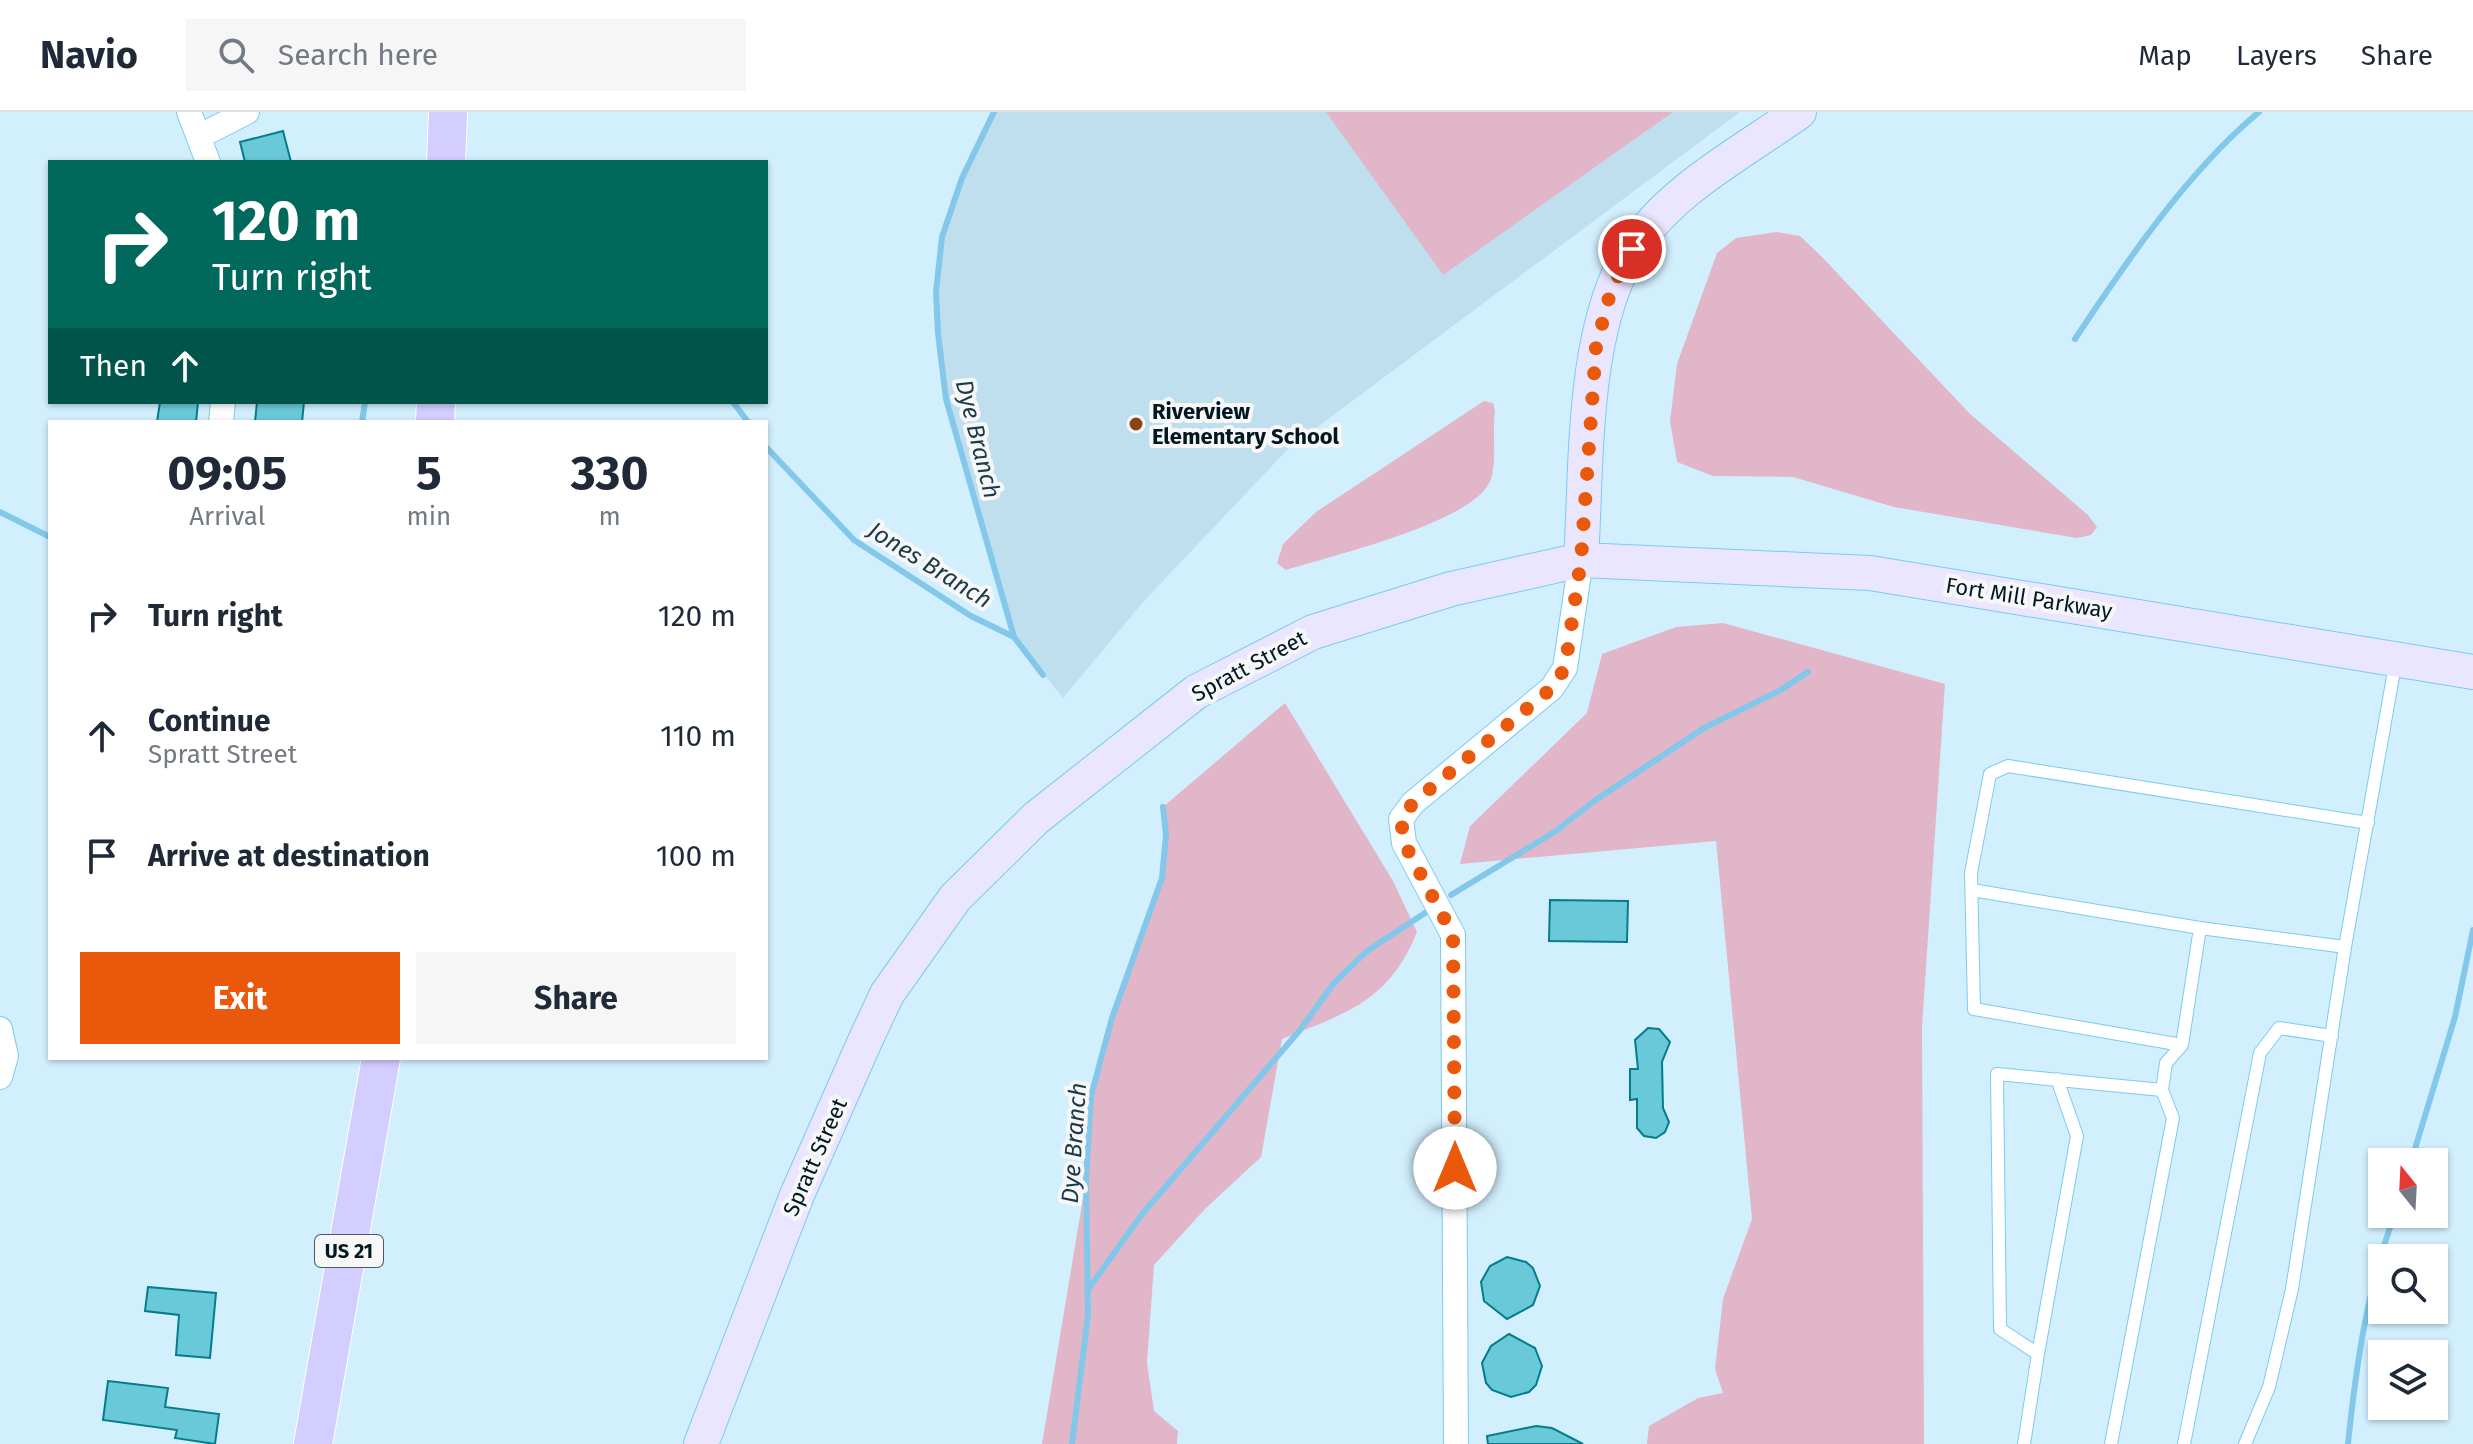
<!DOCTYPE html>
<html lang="en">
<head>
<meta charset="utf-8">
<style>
  body { margin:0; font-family:"Fira Sans",sans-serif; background:#f6f6f7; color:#1f2937; height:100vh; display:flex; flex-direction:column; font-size:30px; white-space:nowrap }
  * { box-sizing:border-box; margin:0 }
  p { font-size:26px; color:#747a83 }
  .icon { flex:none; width:44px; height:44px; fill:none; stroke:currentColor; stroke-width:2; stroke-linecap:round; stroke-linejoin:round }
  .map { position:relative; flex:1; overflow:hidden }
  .drawer { position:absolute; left:48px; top:308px; width:720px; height:640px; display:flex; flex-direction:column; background:#fff; border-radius:0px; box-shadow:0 2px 6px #0004 }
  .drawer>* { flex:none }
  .banner { position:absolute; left:48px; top:48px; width:720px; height:244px; border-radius:0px; box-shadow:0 2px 6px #0004; background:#00695c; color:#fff; overflow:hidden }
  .needle { width:52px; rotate:342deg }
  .tools { position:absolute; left:2368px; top:1036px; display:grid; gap:16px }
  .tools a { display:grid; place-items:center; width:80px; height:80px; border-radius:0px; background:#fff; box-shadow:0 2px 6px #0004; font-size:40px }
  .pin { position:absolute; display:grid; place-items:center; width:68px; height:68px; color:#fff; margin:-34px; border:4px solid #fff; border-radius:50%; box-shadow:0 2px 8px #0007 }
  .me { position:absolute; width:88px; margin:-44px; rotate:0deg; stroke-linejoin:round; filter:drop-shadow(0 0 6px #0008) }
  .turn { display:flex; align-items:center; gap:28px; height:168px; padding:0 32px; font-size:36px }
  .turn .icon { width:104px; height:104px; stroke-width:2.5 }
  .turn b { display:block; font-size:56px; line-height:68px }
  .then { display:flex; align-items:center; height:76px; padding:0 32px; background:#0003; gap:16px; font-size:30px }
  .eta { display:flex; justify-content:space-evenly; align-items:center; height:136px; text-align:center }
  .eta b { font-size:48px; font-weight:700; line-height:56px }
  .action { display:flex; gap:16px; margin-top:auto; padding:16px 32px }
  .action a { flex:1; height:92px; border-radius:0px; background:#ea580c; color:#fff; font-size:32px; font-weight:700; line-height:92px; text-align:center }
  .action a+a { background:#f6f6f7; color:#1f2937 }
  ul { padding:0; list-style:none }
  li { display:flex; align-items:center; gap:24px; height:120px; padding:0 32px }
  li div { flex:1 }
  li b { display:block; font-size:30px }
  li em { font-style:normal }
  header { display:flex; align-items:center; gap:48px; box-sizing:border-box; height:112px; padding:0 40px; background:#fff; border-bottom:2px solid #e0e1e3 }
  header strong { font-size:38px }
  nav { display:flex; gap:44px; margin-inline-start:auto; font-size:28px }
  .search { width:560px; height:72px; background:#f6f6f7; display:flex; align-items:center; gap:20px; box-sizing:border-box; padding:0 28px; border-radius:0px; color:#747a83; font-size:30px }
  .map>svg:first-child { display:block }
  .built { fill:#bfdfef }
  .green { fill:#e1b6c9 }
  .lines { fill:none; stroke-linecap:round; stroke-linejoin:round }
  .stream { stroke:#83c8ea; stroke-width:6 }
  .building { fill:#6ac9d9; stroke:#037c8c; stroke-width:2 }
  .service-casing { stroke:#7dcaef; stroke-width:14 }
  .minor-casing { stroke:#7dcaef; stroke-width:26 }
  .secondary-casing { stroke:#7dcaef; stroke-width:36 }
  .primary-casing { stroke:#fff; stroke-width:40 }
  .service { stroke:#fff; stroke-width:12 }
  .minor { stroke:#fff; stroke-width:24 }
  .secondary { stroke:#eae6ff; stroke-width:34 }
  .primary { stroke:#d4cdff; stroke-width:38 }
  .route { stroke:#ea580c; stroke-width:14; stroke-dasharray:0 25.2 }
  .poi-dot { fill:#894518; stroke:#f7f7f7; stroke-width:3 }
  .labels { text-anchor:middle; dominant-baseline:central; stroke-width:8; stroke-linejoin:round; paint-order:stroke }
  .shield { fill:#f7f7f7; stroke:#4b5a61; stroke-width:2 }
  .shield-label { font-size:20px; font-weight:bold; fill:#011721 }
  .poi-label { font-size:22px; font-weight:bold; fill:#011721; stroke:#f7f7f7; text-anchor:start }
  .street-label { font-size:22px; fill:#011721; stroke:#f7f7f7 }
  .water-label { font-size:24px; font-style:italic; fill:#1a3a49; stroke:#f7f7f7 }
</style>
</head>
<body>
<header>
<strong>Navio</strong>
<div class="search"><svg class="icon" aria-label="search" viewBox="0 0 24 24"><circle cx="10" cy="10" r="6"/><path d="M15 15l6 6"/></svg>Search here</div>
<nav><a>Map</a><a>Layers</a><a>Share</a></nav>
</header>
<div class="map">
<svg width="2473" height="1332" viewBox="0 0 2473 1332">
  <rect width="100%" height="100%" fill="#d2effe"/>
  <!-- built -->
  <path class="built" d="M994 0H1740L1288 337 1144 489 1063 586 1014 525 946 287 936 180 942 125 962 66Z"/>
  <!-- green -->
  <path class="green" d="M1326 0H1673L1443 163Z
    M1777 120 1800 124 1823 146 1970 302 2088 403 2097 415 2091 423 2077 426 1894 395 1793 365 1713 364 1677 350 1670 309 1677 252 1717 141 1736 126Z
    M1484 289 1493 291 1495 299C1492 320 1497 348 1491 367 1477 410 1330 444 1286 458L1277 451 1283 432 1316 400Z
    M1723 511 1945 572 1922 915 1924 1332H1647L1649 1314 1698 1286 1723 1281 1715 1257 1723 1187 1752 1107 1716 729 1460 752 1470 714 1587 601 1602 542 1676 515Z
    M1285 591 1393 769 1417 820C1389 890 1346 901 1282 927L1261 1045 1205 1097 1154 1153 1147 1251 1154 1299 1178 1319 1177 1332H1042L1086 1068 1091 984 1112 906 1162 766 1166 723 1163 695Z"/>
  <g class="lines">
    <!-- stream -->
    <path class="stream" d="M994 0 962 66 942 125 936 180 938 221 946 287 1014 525 1043 563
      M2075 227C2126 150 2188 59 2259 0
      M733 290 748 310
      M362 310 365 290
      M766 335 854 428 971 504 1014 525
      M0 400 50 425
      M1451 783 1556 719 1594 689 1704 616 1779 579 1808 560
      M2411 1050 2455 905 2473 818
      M1089 1176 1143 1101 1300 918 1334 871 1367 839 1425 801
      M1072 1332 1088 1203 1086 1068 1091 984 1112 906 1162 766 1166 723 1163 695
      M2348 1332C2356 1254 2367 1176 2395 1102"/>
  </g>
  <!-- building -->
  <path class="building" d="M283 19 291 50H245L240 30Z
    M160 290H198L196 310H157Z
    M257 290H304L302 310H255Z
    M1550 788 1628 789 1627 830 1549 829Z
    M1648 916 1659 917 1670 930 1662 950 1663 996 1669 1010 1665 1020 1656 1026 1644 1024 1637 1016V987L1630 988V957H1638L1635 928Z
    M1507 1145 1526 1150 1533 1156 1540 1174 1533 1193 1507 1207 1484 1189 1481 1170 1490 1154Z
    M148 1175 216 1181 210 1246 176 1243 179 1203 145 1199Z
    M1509 1222 1535 1236 1542 1254 1536 1273 1529 1280 1511 1285 1492 1278 1486 1271 1482 1251 1491 1234Z
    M108 1269 168 1276 165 1295 219 1302 215 1332 175 1326 177 1318 103 1308Z
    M1536 1314 1552 1316 1583 1332H1488L1487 1324Z"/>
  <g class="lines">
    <!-- service casing -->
    <g class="service-casing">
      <path id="service" d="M1972 778 2200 816 2345 835 2396 548
        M2182 933 1974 897 1971 761 1990 662 2008 654 2368 711
        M2038 1242 2077 1024 2057 967
        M2024 1332 2038 1242 2000 1217 1997 962 2162 978 2166 951 2182 933 2200 816
        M2111 1332 2173 1006 2162 978
        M2184 1332 2260 941 2279 916 2332 924
        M2245 1332 2269 1275 2292 1177 2345 835"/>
    </g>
    <!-- minor casing -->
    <g class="minor-casing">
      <path id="minor" d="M189 0 208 50
        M200 24 247 0
        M221 310 223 290
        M0 917 6 944 0 965
        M1456 1332 1453 823 1404 731 1401 707 1413 691 1552 576 1565 556 1581 448"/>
    </g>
    <!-- secondary casing -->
    <g class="secondary-casing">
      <path id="secondary" d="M1581 448C1587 354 1581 220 1631 139 1668 79 1743 40 1799 0
        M701 1332 797 1083 865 929 887 882 955 786 1036 706 1196 580 1313 520 1451 477 1581 448 1870 461 2473 560"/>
    </g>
    <!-- primary casing -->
    <g class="primary-casing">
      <path id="primary" d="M446 50 448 0
        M435 310 436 290
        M313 1332 381 946"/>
    </g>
    <!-- service -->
    <use href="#service" class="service"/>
    <!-- minor -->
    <use href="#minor" class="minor"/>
    <!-- secondary -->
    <use href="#secondary" class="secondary"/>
    <!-- primary -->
    <use href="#primary" class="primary"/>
  </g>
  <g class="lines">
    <!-- route -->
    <path class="route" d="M1455 1056 1453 823 1404 731 1401 707 1413 691 1552 576 1565 556 1581 448 1596 235 1611 178 1632 137"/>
  </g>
  <!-- markers -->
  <circle class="poi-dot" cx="1136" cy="312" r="8"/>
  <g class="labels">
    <!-- shield labels -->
    <rect class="shield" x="315" y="1123" width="68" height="32" rx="6"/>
    <g class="shield-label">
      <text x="349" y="1139">US 21</text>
    </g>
    <!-- poi labels -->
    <g class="poi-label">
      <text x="1152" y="299">Riverview<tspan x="1152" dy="25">Elementary School</tspan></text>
    </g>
    <!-- street labels -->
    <g class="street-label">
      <text transform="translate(2029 486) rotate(9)">Fort Mill Parkway</text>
      <text transform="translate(1249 554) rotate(-28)">Spratt Street</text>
      <text transform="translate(815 1045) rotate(-66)">Spratt Street</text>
    </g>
    <!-- water labels -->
    <g class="water-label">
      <text transform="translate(978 327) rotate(76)">Dye Branch</text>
      <text transform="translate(930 453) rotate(32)">Jones Branch</text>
      <text transform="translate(1074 1031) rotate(-86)">Dye Branch</text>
    </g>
  </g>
</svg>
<div class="tools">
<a><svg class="needle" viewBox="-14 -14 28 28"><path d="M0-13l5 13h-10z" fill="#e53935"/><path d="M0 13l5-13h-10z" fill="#747a83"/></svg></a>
<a><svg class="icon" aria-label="search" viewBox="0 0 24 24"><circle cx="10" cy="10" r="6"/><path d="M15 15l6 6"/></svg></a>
<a><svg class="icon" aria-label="layers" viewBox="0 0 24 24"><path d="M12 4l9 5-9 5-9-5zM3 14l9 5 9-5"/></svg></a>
</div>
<div class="pin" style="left:1632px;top:137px;background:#d93025"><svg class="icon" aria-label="arrive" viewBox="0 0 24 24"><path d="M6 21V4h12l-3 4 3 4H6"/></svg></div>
<svg class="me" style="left:1455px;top:1056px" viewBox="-20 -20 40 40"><circle r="19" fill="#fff"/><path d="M0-13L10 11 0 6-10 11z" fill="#ea580c"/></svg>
<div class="banner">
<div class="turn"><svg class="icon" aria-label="right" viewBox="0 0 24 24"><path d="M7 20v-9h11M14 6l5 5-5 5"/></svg><div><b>120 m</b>Turn right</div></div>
<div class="then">Then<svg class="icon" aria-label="ahead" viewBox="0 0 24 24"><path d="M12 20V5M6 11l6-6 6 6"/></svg></div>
</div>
<section class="drawer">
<div class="eta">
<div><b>09:05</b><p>Arrival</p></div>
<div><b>5</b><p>min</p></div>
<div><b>330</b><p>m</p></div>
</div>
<ul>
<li><svg class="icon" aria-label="right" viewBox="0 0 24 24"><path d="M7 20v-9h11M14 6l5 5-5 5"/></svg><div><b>Turn right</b></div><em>120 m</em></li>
<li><svg class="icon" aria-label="ahead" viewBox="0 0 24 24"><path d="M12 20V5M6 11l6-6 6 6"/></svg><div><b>Continue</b><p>Spratt Street</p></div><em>110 m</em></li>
<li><svg class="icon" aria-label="arrive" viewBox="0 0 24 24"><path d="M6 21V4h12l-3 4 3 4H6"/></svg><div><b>Arrive at destination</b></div><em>100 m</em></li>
</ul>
<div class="action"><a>Exit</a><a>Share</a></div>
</section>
</div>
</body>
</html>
